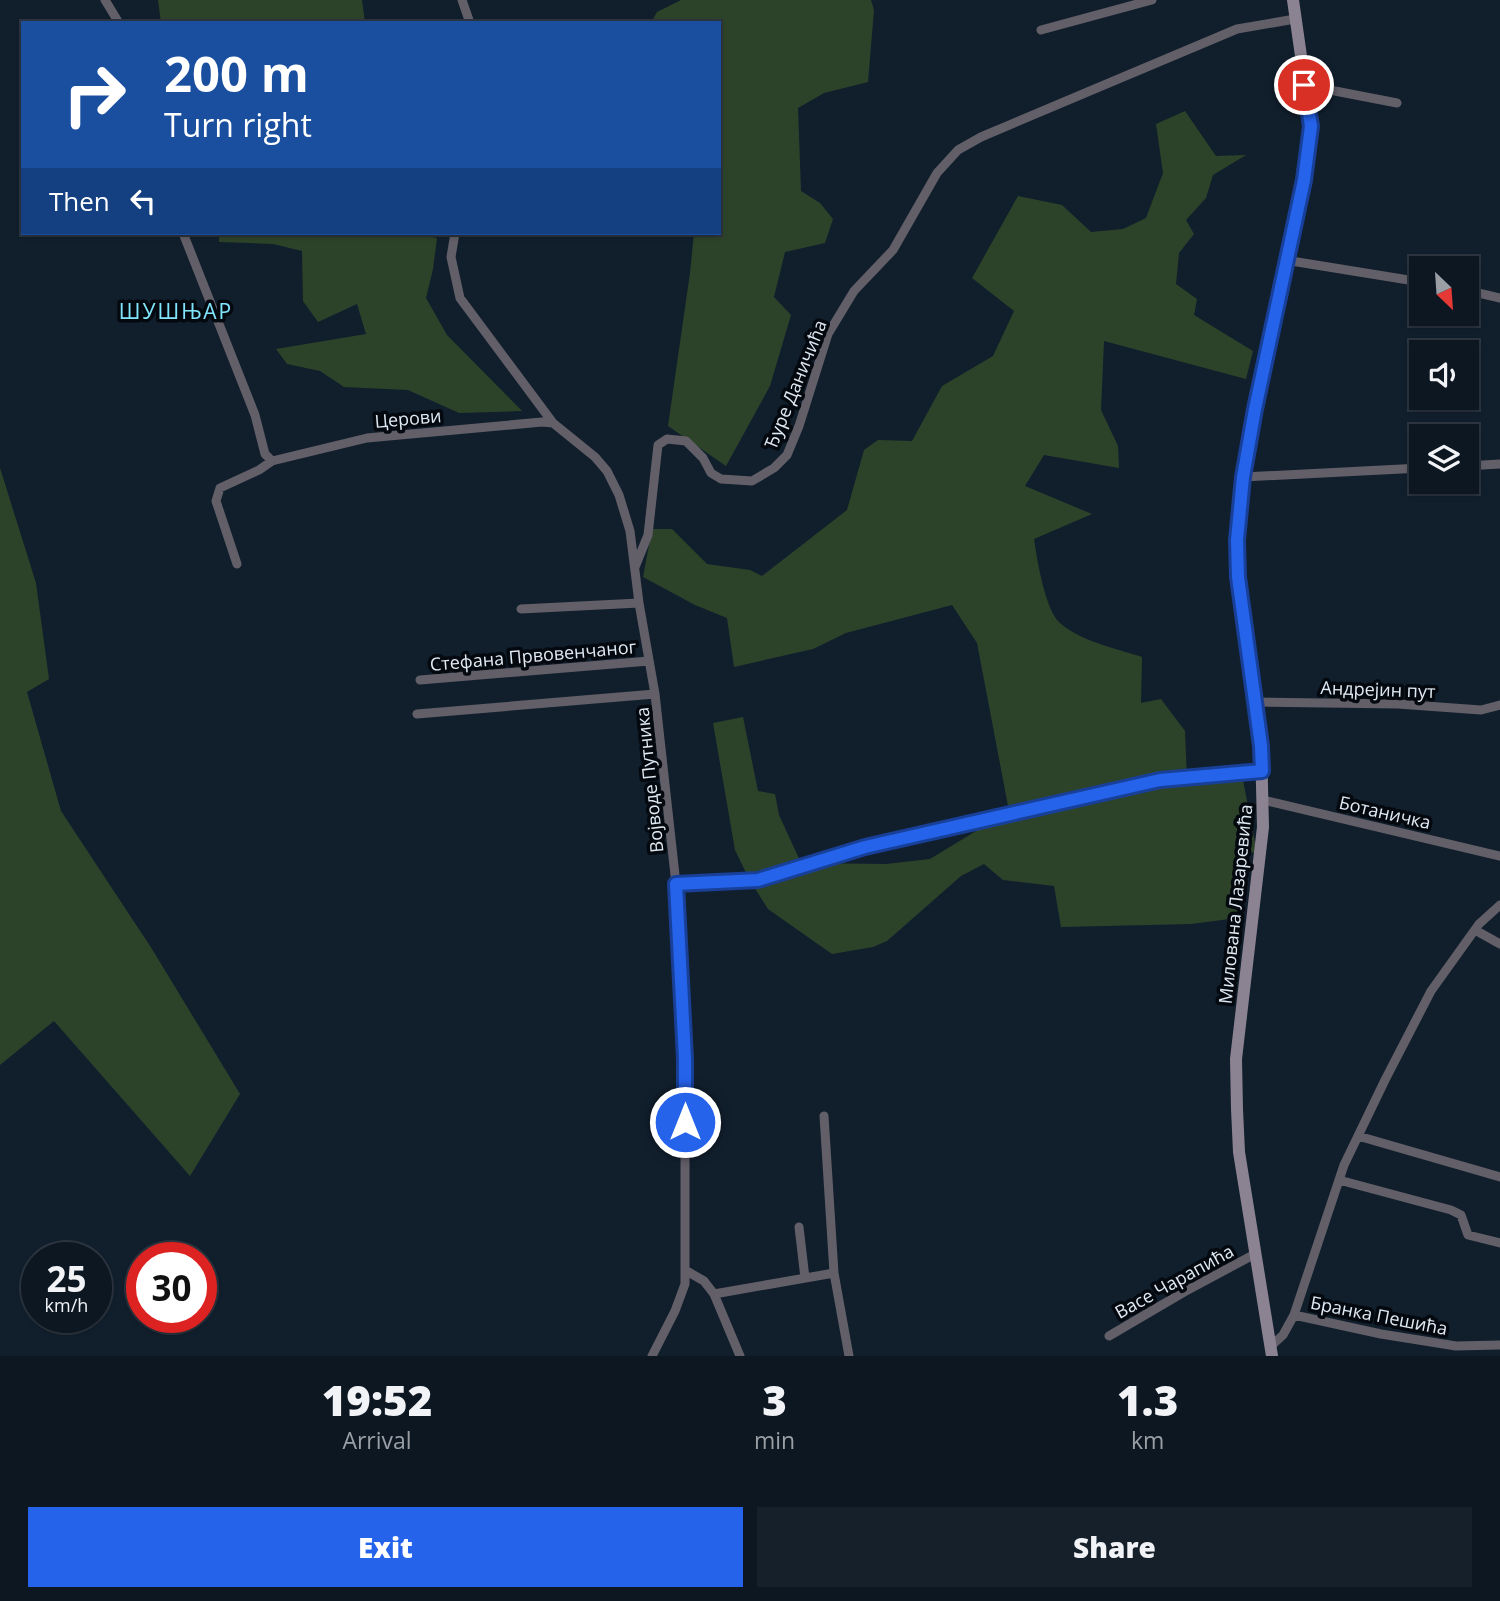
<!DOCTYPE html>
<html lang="en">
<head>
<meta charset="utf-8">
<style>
  body { margin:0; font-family:"Open Sans",sans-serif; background:#16202a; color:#f1f3f6; height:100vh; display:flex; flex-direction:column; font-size:26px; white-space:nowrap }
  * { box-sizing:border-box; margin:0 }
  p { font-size:23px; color:#9a9fa5 }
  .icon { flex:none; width:38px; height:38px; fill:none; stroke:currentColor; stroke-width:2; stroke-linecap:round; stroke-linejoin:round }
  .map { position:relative; height:1356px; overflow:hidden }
  .sheet { display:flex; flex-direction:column; background:#0d1722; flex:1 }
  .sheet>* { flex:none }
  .guide { position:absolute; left:21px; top:21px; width:700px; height:214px; border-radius:0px; box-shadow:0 2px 5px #0004,0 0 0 2px #2d3640; background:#1a4fa0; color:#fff; overflow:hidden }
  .needle { width:46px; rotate:155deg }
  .fabs { position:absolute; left:1409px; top:256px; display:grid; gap:14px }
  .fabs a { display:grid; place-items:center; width:70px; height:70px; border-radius:0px; background:#0d1722; box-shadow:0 2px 5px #0004,0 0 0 2px #2d3640; font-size:35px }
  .speed { position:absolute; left:21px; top:1242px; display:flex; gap:14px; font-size:35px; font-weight:700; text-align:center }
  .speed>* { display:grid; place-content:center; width:91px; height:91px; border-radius:50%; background:#0d1722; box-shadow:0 2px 5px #0004,0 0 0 2px #2d3640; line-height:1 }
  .speed small { font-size:18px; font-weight:400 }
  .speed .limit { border:10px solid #d22; background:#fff; color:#111 }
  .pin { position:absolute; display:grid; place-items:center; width:60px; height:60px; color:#fff; margin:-30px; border:4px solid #fff; border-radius:50%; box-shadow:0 2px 7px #0007 }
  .me { position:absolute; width:77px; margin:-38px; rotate:0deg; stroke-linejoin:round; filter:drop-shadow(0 0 5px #0008) }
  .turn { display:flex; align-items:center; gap:24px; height:147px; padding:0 28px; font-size:32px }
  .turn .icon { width:91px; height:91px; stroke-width:2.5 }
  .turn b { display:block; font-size:49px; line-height:60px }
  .then { display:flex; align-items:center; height:66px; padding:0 28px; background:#0003; gap:14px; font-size:26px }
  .eta { display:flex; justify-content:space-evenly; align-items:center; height:119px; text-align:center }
  .eta b { font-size:42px; font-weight:800; line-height:49px }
  .action { display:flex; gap:14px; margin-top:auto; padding:14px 28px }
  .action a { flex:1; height:80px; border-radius:0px; background:#2563eb; color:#fff; font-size:28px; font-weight:800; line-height:80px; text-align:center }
  .action a+a { background:#16202a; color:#f1f3f6 }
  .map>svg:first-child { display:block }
  .green { fill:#2d4329 }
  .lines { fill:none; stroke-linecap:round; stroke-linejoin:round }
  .street { stroke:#635f68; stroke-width:9 }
  .secondary { stroke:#8b8392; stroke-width:12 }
  .route-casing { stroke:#184099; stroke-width:18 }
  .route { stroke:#2563eb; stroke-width:12 }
  .labels { text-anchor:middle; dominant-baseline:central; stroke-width:7; stroke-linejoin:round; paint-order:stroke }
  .street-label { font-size:18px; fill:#e0eaf4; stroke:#04090f }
  .quarter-label { font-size:21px; letter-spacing:2px; fill:#80e6fc; stroke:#04090f }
</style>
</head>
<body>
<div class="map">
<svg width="1500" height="1356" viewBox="0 0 1500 1356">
  <rect width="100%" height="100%" fill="#111f2d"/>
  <!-- green -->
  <path class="green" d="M158 0H362L365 23H161Z
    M681 0H871L874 10 868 82 824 93 798 108 801 191 820 203 833 219 825 243 785 252 774 297 791 315 770 386 726 466 668 426 690 273 694 233H719V23H702L701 19 694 23H651L657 12Z
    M1185 111 1216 156 1246 155 1213 175 1206 198 1186 220 1194 234 1179 253 1176 284 1197 299 1194 315 1253 351 1246 379 1104 341 1101 410 1118 446 1119 468 1044 455 1025 486 1092 514 1034 539C1037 559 1045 610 1060 623 1082 642 1115 648 1142 657L1141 703 1161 699 1185 731 1187 780H1243L1257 853 1247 852 1237 918 1191 924 1061 927 1054 886 1003 880 984 864 961 876 887 941 873 947 832 954 768 909 749 879 735 850 713 723 743 717 758 791 775 794 779 815 801 863 886 864 930 859 1009 811 977 643 952 605 846 633 813 649 734 667 727 618 695 605 643 577 652 529H672L707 564 750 570 762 576 847 510 864 450 878 440 912 441 942 386 993 356 1014 311 972 278 1018 196 1062 205 1091 232 1123 229 1146 218 1163 173 1156 124Z
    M219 233H412L437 238 433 269 426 298 447 335 522 411 459 413 408 390 344 387 320 371 287 364 276 349 366 334 357 304 318 322 303 301 302 251 273 244 219 242Z
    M0 468 36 583 49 679 27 692 61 811 152 949 240 1094 190 1176 54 1021 0 1065Z"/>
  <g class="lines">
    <!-- street -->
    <path class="street" d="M105 0 119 23
      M462 0 470 23
      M1041 30 1152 0
      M1304 85 1397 103
      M183 233 255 415 265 454 272 461
      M455 233 451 257 460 298 553 423
      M1285 260 1421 282
      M1466 290 1500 298
      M1466 466 1500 464
      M1243 477 1421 468
      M237 564 216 501 220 488 259 470 272 461 367 438 542 422 553 423 595 457 607 471 619 495 630 531 639 603 655 694 676 884 685 1059V1284L675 1311 652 1356
      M635 567 648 535 658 445 667 439 686 441 703 458 711 473 721 479 752 481 774 468 787 455 799 426 828 334 854 291 893 250 937 173 958 150 981 137 1237 29 1295 19
      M521 609 639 603
      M420 680 649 661
      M1255 702 1398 704 1481 710 1500 705
      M417 714 655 694
      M1263 800 1500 856
      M676 884 758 880 865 847 1160 781 1262 771
      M1475 930 1500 944
      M824 1116 834 1273
      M1358 1136 1500 1177
      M1339 1180 1451 1210 1461 1215 1468 1235 1500 1243
      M799 1227 805 1278
      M685 1270 704 1281 714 1294 740 1356
      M714 1294 834 1273 849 1356
      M1294 1315 1381 1334 1456 1346 1500 1345
      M1109 1336 1184 1292 1255 1254
      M1270 1347 1283 1335 1294 1315 1344 1165 1385 1080 1431 991 1479 924 1500 905"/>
    <!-- secondary -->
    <path class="secondary" d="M1272 1356 1239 1152 1237 1109 1236 1059 1263 827 1261 745 1238 577 1237 540 1243 477 1283 272 1304 180 1311 126 1293 0"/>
  </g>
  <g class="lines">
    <!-- route casing -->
    <g class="route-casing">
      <path id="route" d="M685 1122V1059L676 884 758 880 865 847 1160 780 1262 771 1261 746 1238 577 1237 540 1243 477 1255 409 1304 180 1311 126 1304 85"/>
    </g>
    <!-- route -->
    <use href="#route" class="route"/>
  </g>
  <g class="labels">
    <!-- street labels -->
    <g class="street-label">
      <text transform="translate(795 384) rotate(-68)">Ђуре Даничића</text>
      <text transform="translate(408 418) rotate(-5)">Церови</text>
      <text transform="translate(533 655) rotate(-5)">Стефана Првовенчаног</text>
      <text transform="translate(1378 689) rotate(2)">Андрејин пут</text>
      <text transform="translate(649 780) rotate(-96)">Војводе Путника</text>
      <text transform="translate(1385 812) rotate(13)">Ботаничка</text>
      <text transform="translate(1235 904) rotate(-84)">Милована Лазаревића</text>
      <text transform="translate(1174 1281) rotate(-29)">Васе Чарапића</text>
      <text transform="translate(1379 1315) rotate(11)">Бранка Пешића</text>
    </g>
    <!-- quarter labels -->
    <g class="quarter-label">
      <text x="176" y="311">ШУШЊАР</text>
    </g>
  </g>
</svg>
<div class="fabs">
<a><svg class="needle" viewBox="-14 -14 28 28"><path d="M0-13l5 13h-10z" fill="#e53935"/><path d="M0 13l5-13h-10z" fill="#9a9fa5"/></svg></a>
<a><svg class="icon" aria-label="sound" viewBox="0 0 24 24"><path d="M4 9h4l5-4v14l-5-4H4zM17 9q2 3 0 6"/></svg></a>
<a><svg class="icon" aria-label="layers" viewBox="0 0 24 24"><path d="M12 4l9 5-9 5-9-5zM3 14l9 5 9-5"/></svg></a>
</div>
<div class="speed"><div>25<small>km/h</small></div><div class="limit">30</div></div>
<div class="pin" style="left:1304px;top:85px;background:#d93025"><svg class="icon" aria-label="arrive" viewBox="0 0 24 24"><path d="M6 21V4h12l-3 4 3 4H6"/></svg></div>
<svg class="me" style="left:685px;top:1122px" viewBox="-20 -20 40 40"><circle r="17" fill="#2563eb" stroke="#fff" stroke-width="3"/><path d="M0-11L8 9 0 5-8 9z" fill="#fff"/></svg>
<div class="guide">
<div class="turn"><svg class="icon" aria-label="right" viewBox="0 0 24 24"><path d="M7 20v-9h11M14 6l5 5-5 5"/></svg><div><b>200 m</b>Turn right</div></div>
<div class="then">Then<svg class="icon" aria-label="left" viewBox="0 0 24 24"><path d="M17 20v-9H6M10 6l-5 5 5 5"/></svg></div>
</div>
</div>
<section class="sheet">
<div class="eta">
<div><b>19:52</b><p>Arrival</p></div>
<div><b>3</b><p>min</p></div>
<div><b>1.3</b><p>km</p></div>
</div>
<div class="action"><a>Exit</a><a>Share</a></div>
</section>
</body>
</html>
